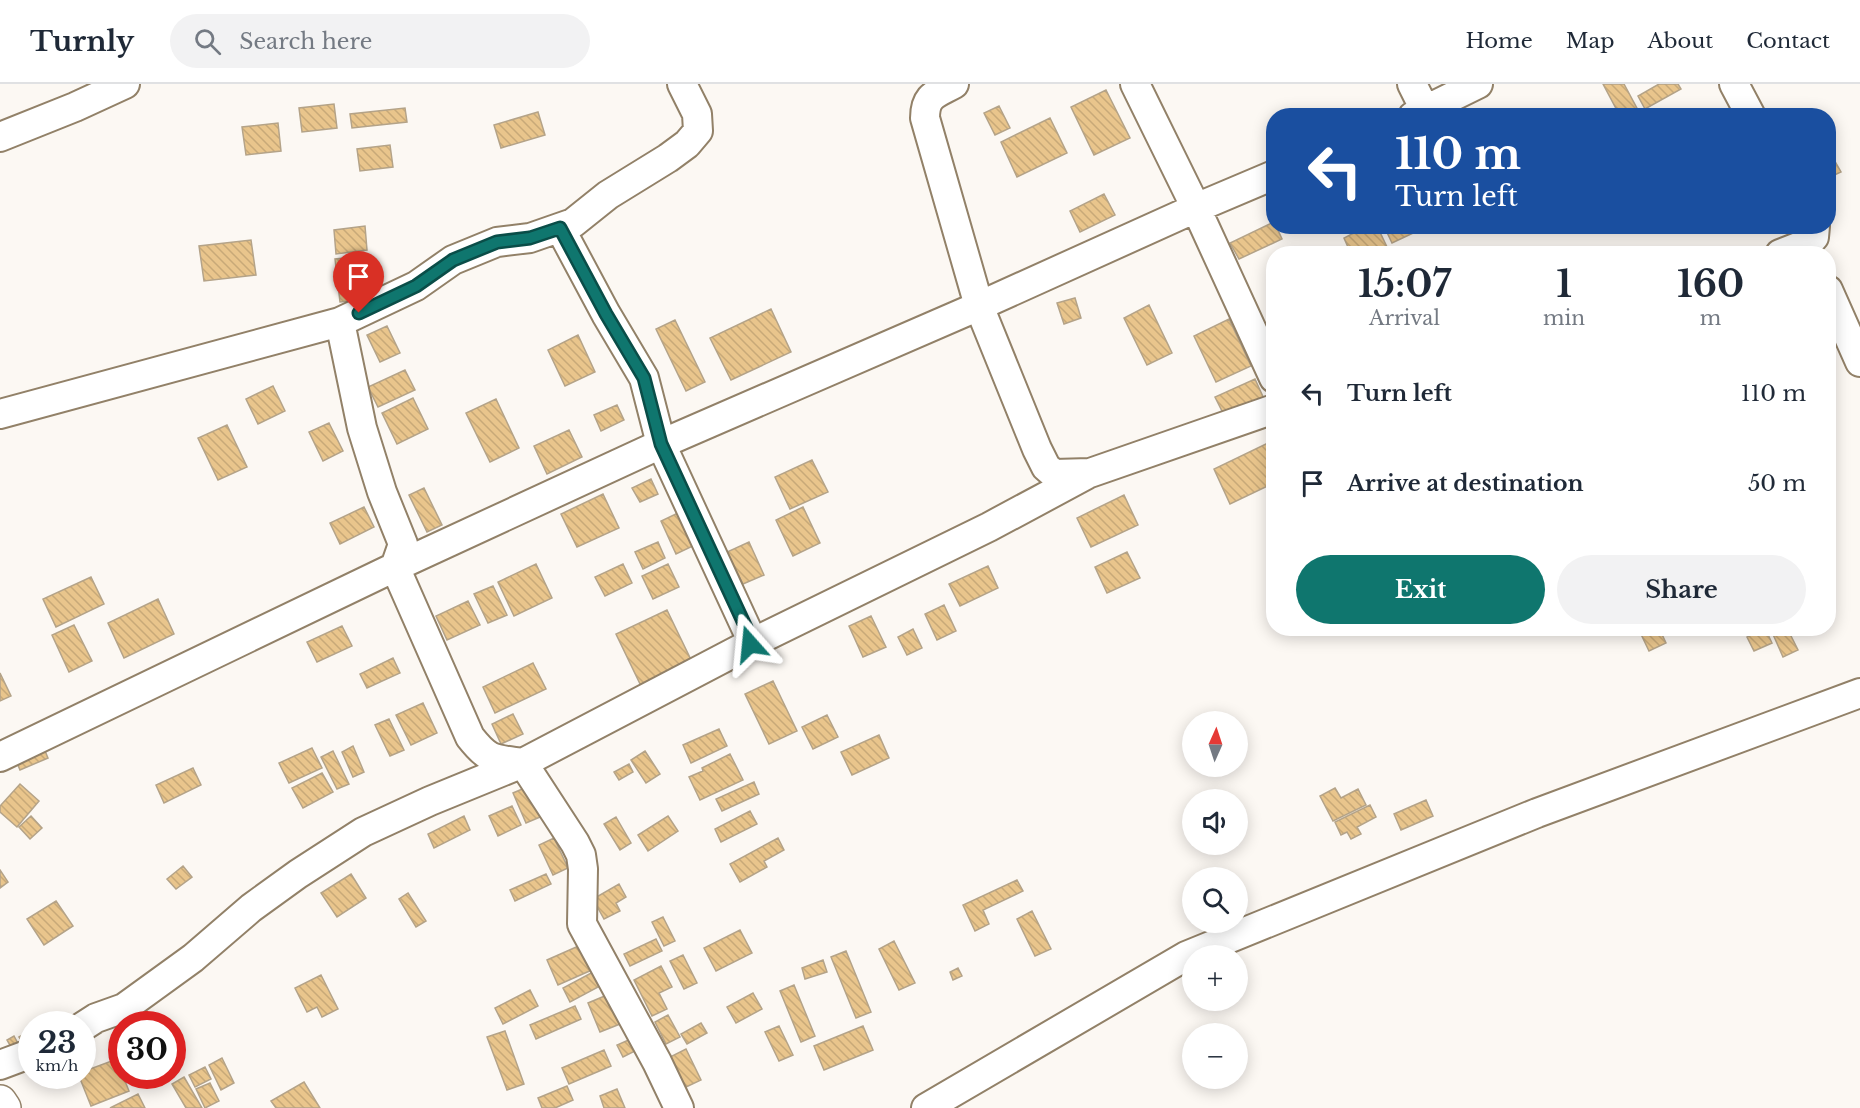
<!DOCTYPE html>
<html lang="en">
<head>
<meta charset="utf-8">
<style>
  body { margin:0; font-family:"Libre Baskerville",serif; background:#f2f2f3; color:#1f2937; height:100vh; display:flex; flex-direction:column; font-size:22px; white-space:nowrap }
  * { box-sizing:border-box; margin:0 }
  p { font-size:20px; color:#747a83 }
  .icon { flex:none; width:33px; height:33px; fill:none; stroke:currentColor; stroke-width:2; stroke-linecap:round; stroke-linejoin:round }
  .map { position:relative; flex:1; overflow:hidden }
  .side { position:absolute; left:1266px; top:162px; width:570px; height:390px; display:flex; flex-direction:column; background:#fff; border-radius:24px; box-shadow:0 3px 15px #0003 }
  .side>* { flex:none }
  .hud { position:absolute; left:1266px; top:24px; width:570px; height:126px; border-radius:24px; box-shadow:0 3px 15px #0003; background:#1a4fa0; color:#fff; overflow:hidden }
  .needle { width:39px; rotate:3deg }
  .controls { position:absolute; left:1182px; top:627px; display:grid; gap:12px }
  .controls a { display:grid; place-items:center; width:66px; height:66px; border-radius:50%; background:#fff; box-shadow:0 3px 15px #0003; font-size:30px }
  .speed { position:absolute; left:18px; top:927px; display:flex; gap:12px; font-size:30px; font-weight:700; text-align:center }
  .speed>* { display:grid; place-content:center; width:78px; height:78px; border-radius:50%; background:#fff; box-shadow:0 3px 15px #0003; line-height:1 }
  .speed small { font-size:15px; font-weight:400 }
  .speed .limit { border:9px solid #d22; background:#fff; color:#111 }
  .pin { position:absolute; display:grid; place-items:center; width:51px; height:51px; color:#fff; margin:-62px -26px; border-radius:50% 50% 50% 0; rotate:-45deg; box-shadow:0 0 6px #0007 }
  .pin .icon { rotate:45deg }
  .me { position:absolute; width:66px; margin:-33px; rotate:342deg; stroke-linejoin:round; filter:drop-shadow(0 0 4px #0008) }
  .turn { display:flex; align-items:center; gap:21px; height:126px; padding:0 30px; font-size:27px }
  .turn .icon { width:78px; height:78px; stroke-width:2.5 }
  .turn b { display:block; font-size:42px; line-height:51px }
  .eta { display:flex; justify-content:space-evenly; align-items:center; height:102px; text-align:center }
  .eta b { font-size:36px; font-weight:700; line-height:42px }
  .button { display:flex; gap:12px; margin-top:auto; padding:12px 30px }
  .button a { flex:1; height:69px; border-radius:36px; background:#0f766e; color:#fff; font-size:24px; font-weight:700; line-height:69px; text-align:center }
  .button a+a { background:#f2f2f3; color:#1f2937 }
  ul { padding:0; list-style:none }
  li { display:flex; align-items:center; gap:18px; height:90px; padding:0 30px }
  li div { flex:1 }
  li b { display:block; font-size:22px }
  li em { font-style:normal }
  header { display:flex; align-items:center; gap:36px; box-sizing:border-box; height:84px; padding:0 30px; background:#fff; border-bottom:2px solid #e0e1e3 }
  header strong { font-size:28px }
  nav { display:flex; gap:33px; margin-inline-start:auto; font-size:21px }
  .search { width:420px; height:54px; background:#f2f2f3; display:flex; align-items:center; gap:15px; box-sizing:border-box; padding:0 21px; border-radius:33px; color:#747a83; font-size:22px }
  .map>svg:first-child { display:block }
  .building { fill:url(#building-back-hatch); stroke:#b4a388; stroke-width:1.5 }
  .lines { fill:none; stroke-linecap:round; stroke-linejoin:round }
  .street-casing { stroke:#928168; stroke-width:32 }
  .primary-casing { stroke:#928168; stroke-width:36 }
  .street { stroke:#fff; stroke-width:28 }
  .primary { stroke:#fff; stroke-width:33 }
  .route-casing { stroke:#0a4d48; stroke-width:15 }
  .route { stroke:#0f766e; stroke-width:10 }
</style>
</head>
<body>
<header>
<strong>Turnly</strong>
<div class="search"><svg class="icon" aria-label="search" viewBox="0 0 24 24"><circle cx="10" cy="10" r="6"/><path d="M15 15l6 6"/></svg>Search here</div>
<nav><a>Home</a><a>Map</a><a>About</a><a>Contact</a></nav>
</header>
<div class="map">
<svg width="1860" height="1024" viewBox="0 0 1860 1024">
  <defs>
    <pattern id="building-back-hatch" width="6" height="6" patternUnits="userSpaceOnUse" patternTransform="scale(1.5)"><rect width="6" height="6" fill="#e9c58c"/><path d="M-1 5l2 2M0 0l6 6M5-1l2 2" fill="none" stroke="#c8a978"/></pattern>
  </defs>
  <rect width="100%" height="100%" fill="#fcf8f3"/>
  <!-- building -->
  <path class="building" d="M1603 0H1624L1639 28 1632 32H1620Z
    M1659 0H1678L1681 5 1645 25 1638 12Z
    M1106 6 1130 54 1094 71 1071 23Z
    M334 20 337 44 302 48 299 24Z
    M999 22 1010 44 995 51 984 29Z
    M405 24 407 38 352 44 350 30Z
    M538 28 545 51 501 64 494 41Z
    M1050 34 1067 69 1017 93 1001 58Z
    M278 39 281 67 246 71 242 43Z
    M390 61 393 83 360 87 357 65Z
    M1828 65 1841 88 1828 94Z
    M1104 110 1115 131 1080 148 1070 127Z
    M1274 138V142H1276L1282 155 1239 175 1230 159Z
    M365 142 367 166 336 170 334 146Z
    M1367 142H1377L1387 163 1374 170H1351L1344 154Z
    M1384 142H1428L1392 159Z
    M251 156 256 191 204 197 199 162Z
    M355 173 360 216 340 218 335 175Z
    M1075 214 1081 234 1064 240 1057 219Z
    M1149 221 1172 269 1147 281 1124 234Z
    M771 225 791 268 731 296 710 254Z
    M1229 235 1251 282 1216 298 1194 252Z
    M675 236 705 298 686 307 656 245Z
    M387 242 400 269 380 278 367 251Z
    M578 251 595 288 565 302 548 266Z
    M405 286 415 306 378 323 368 303Z
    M1255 295 1264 315 1225 333 1215 313Z
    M273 302 285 327 258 340 246 315Z
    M413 314 428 345 397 360 382 329Z
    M496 315 519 364 490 378 466 329Z
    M617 321 624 336 601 347 594 331Z
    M329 339 343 367 323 377 309 348Z
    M227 341 247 383 218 396 198 354Z
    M569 346 582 373 547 390 534 362Z
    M1268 359 1274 370V399L1230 420 1214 385Z
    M812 376 828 408 790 425 775 393Z
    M651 395 658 410 640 418 632 404Z
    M424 404 442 441 427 448 409 411Z
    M603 410 619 444 577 463 561 430Z
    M1124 411 1138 441 1091 463 1077 434Z
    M364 423 374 443 340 460 330 439Z
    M803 423 820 459 793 472 776 436Z
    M680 428 695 461 676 470 661 437Z
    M658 458 665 474 643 485 635 468Z
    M749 458 764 491 743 500 727 468Z
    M1127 468 1140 494 1107 509 1095 483Z
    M536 480 552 514 514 532 498 498Z
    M623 480 632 499 605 512 595 493Z
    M668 480 679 503 653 515 642 492Z
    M988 482 998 504 960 522 949 500Z
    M91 493 104 520 56 543 43 515Z
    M493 502 507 531 488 539 474 510Z
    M158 515 174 550 124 574 108 539Z
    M468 517 480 541 447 556 436 532Z
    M944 521 956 547 937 556 925 530Z
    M667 526 693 580 642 604 616 550Z
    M871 532 886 563 863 573 849 542Z
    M74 541 92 577 69 588 52 551Z
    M342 542 352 562 317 578 307 558Z
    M1648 544H1659L1666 559 1649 567 1640 548Z
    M1765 544 1772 559 1754 567 1747 553Z
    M1780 544H1787L1798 566 1783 573 1772 548Z
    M913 545 922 564 907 571 898 553Z
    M393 574 400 589 367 604 360 590Z
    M533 579 546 605 495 629 483 603Z
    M0 589 11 612 0 617Z
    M773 597 797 647 769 660 745 610Z
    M423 619 437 649 411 661 396 631Z
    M513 630 523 650 501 660 492 640Z
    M827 631 838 653 813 665 802 643Z
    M389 635 404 666 390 672 375 641Z
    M719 645 727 662 691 679 683 661Z
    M879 651 889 674 852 691 841 668Z
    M43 662 48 674 20 686 15 674Z
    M353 662 364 688 353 693 342 668Z
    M312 664 322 684 289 699 279 679Z
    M333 667 349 700 337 705 321 673Z
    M645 667 660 690 646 699 631 676Z
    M730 670 743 696 700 716 689 693 703 687 702 684Z
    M629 680 633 688 619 696 614 688Z
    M193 684 201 701 164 719 156 701Z
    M322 689 333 708 303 724 292 704Z
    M754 698 759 710 722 727 716 715Z
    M20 700 39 717 17 743 0 728V722Z
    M527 703 540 733 526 739 513 709Z
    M1335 704 1341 714 1358 705 1366 721 1333 737 1320 712Z
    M1426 716 1433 732 1401 746 1394 730Z
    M1370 721 1376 733 1357 743 1361 750 1351 755 1347 748 1341 751 1335 738Z
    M512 722 521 741 498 752 489 732Z
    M750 727 757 740 721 758 715 745Z
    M31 732 42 744 30 755 19 743Z
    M464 732 470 746 434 764 428 750Z
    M668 732 678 747 648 767 638 751Z
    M616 733 631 759 620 766 604 740Z
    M554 754 568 784 553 791 539 761Z
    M778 754 784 766 764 777 767 783 740 798 730 780Z
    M183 782 192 793 176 805 167 795Z
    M0 786 8 798 0 804Z
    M351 790 366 814 337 833 321 809Z
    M546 790 551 800 515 817 510 806Z
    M1017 796 1023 807 983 826 989 840 975 847 963 821Z
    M619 800 626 813 616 819 620 827 604 835 593 815Z
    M408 809 426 837 416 843 399 815Z
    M56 817 73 842 44 861 27 835Z
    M1032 827 1051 865 1035 872 1017 835Z
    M663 833 675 857 664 862 652 838Z
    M740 846 752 869 716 887 704 864Z
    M656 855 662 867 630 882 624 870Z
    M894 857 915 899 899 906 879 865Z
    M583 860 594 885 558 901 547 876Z
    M846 867 871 928 856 934 831 873Z
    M683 871 697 899 684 905 670 877Z
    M823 876 827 888 805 895 802 884Z
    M661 882 672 903 659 909 667 925 652 932 634 896Z
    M958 884 962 892 953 896 950 888Z
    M593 888 600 902 570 918 563 904Z
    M321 891 338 925 322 933 317 923 307 928 295 904Z
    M794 901 815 952 801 958 780 907Z
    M530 906 538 922 503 940 495 924Z
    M753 909 762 925 736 939 727 923Z
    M607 911 620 940 600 948 588 919Z
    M575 922 581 935 536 955 530 941Z
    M668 931 680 953 666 960 655 938Z
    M701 939 707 949 687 960 681 950Z
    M779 942 793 971 779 977 765 948Z
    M863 942 873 966 824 986 814 962Z
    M32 945V965L28 967 19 953Z
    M505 947 524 1000 507 1006 487 953Z
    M14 952 21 965 14 968 7 956Z
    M633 954 639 965 623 973 617 961Z
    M686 965 701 996 684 1004 670 973Z
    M604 966 611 982 569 1000 562 984Z
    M222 974 234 999 221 1006 209 981Z
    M117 975 122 992H123L129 1007 91 1022 79 992H82V988Z
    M205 983 211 995 195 1003 189 991Z
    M184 993 202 1024H186L172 1000Z
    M304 998 320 1024H276L271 1017Z
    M210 999 219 1017 205 1024 196 1005Z
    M567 1002 573 1016 555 1024H542L538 1014Z
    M617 1005 625 1024H604L600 1012Z
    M138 1010 145 1024H110Z"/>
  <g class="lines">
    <!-- street casing -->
    <g class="street-casing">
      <path id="street" d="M954 0C936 10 925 11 925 34L979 222 1037 365 1046 383 1054 390 1090 389 1274 325
        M1135 0 1196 124 1274 294
        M1412 0 1425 26
        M1734 0 1751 32
        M1413 32 1478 0
        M0 53 75 23 125 0
        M1780 170 1808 159 1814 153 1815 142
        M1828 206 1860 278
        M340 238 362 344 382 408 403 460 395 483 470 653C489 677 493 675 523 679L575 759 581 771 583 785 582 840 657 978 679 1024
        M0 330 340 238 416 202 453 176 497 158 530 154 573 139 608 111 668 74 687 60 698 47 697 30 682 0
        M750 560 989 443 1086 391
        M0 673 395 483 661 360 979 222 1196 124 1274 91
        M82 943 96 934 124 924 193 874 251 824 298 790 363 748 430 717 523 679 750 560 751 555 748 548 661 360 644 294 606 230 560 144
        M0 981 32 969
        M926 1024 1186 872 1537 729 1860 609"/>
    </g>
    <!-- primary casing -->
    <g class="primary-casing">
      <path id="primary" d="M0 1018 4 1024"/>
    </g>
    <!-- street -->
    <use href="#street" class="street"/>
    <!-- primary -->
    <use href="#primary" class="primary"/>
  </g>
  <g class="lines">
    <!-- route casing -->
    <g class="route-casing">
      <path id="route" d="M359 229 416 202 453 176 497 158 530 154 560 144 606 230 644 294 661 360 748 548 751 555 750 560"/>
    </g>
    <!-- route -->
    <use href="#route" class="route"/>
  </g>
</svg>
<div class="controls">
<a><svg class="needle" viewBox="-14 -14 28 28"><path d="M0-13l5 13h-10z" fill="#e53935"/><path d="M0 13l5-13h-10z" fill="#747a83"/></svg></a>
<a><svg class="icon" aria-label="sound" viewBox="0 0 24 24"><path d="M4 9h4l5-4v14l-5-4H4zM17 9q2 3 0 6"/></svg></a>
<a><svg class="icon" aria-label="search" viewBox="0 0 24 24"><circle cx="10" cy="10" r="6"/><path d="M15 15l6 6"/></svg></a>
<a>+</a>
<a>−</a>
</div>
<div class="speed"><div>23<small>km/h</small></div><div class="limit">30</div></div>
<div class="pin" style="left:359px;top:229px;background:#d93025"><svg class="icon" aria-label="arrive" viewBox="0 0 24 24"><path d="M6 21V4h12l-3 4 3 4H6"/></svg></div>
<svg class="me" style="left:750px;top:560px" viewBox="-20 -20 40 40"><path d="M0-17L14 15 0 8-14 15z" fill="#0f766e" stroke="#fff" stroke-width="4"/></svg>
<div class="hud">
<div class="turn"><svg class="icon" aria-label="left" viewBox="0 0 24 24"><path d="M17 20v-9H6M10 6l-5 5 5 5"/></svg><div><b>110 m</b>Turn left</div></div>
</div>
<section class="side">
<div class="eta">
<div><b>15:07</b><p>Arrival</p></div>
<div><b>1</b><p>min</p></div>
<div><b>160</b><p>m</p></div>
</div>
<ul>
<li><svg class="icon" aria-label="left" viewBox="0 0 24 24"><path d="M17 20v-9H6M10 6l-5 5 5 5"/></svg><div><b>Turn left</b></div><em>110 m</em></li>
<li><svg class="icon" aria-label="arrive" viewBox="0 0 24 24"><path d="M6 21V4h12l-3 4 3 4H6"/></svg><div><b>Arrive at destination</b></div><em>50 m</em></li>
</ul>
<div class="button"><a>Exit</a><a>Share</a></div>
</section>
</div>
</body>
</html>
